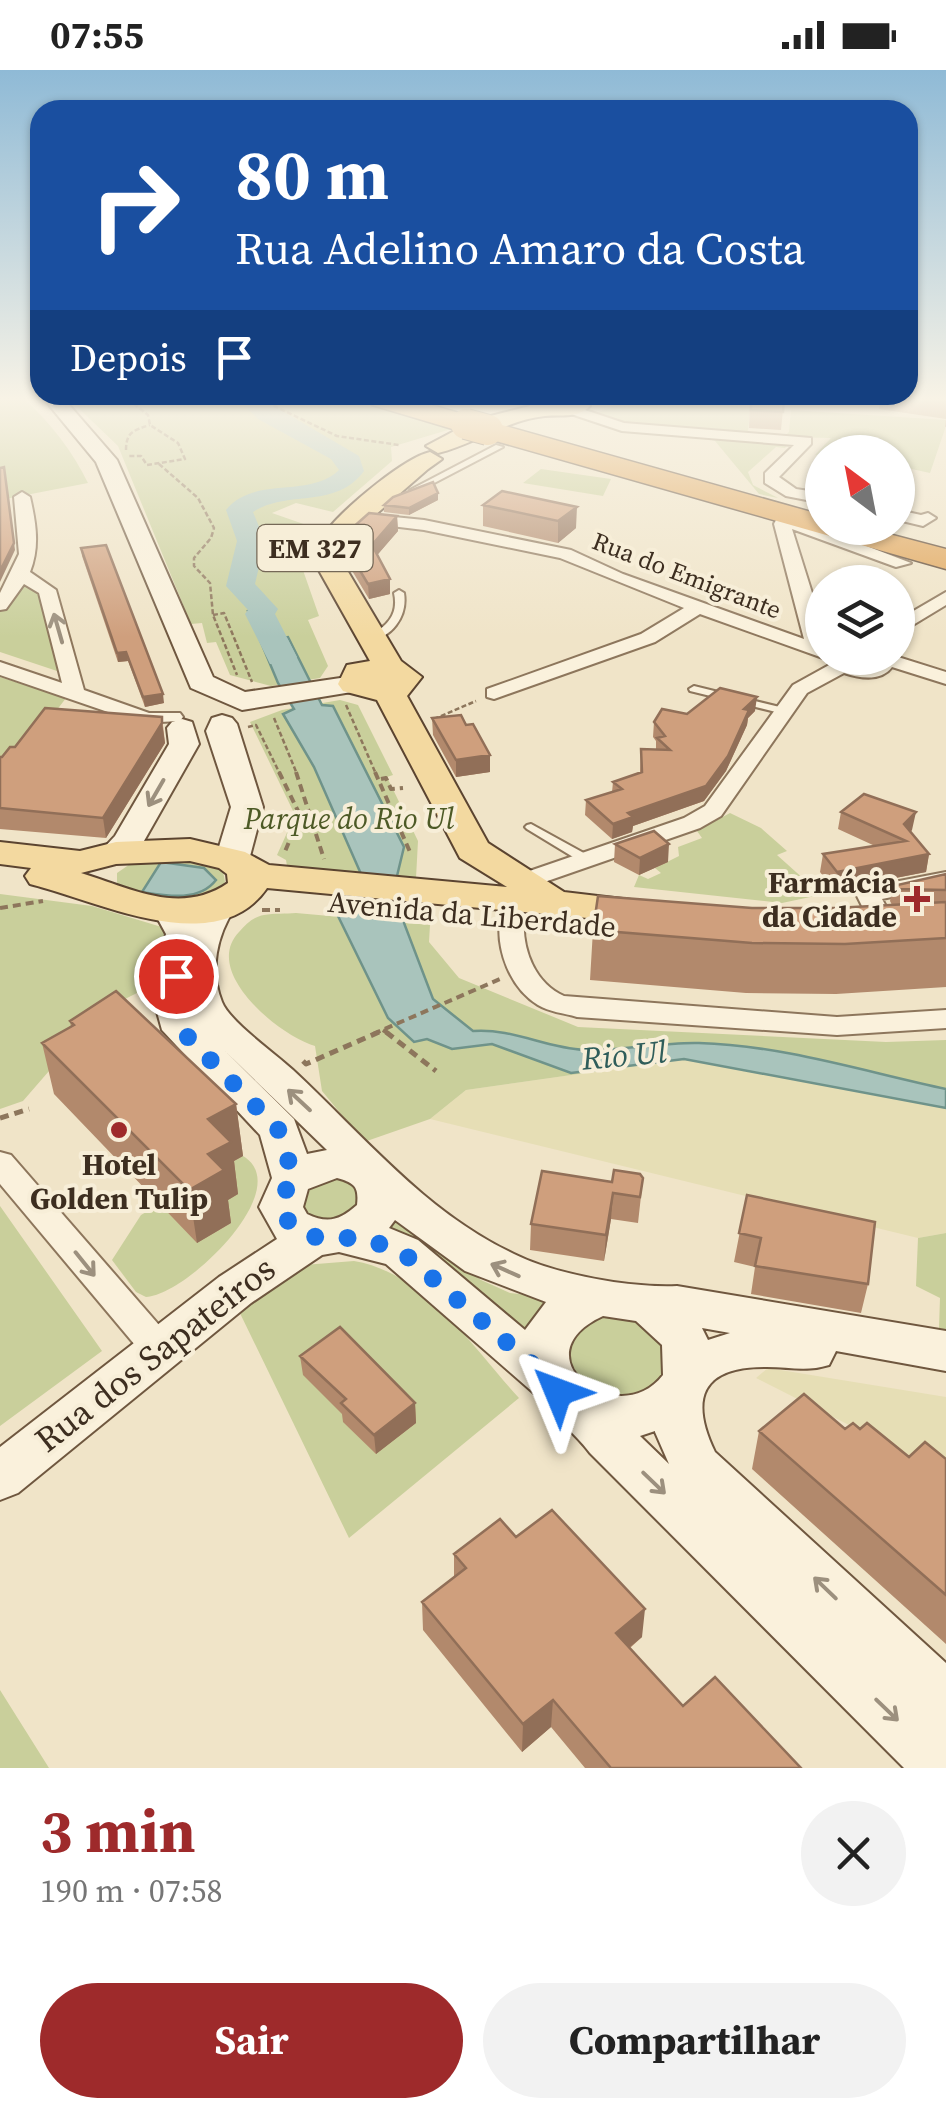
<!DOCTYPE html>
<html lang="pt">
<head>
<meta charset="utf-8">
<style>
  body { margin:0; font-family:"Source Serif 4",serif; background:#f2f2f2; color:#222; height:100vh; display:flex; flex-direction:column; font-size:38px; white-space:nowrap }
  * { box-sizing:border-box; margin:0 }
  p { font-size:32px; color:#767676 }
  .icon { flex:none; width:55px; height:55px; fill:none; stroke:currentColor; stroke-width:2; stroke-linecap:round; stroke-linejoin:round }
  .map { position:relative; height:1698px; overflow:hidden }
  .drawer { display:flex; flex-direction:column; background:#fff; flex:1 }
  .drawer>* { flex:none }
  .guide { position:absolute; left:30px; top:30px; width:888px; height:305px; border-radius:30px; box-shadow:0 2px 8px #0004; background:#1a4fa0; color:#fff; overflow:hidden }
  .needle { width:65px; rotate:328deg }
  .controls { position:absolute; left:805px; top:365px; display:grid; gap:20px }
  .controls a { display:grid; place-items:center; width:110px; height:110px; border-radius:50%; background:#fff; box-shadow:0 2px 8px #0004; font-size:50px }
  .pin { position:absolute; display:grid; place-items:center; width:85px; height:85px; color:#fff; margin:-42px; border:5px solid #fff; border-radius:50%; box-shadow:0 2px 10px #0007 }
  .me { position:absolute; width:110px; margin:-55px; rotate:314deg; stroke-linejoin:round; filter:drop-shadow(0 0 8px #0008) }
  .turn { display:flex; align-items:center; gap:35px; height:210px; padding:0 40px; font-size:45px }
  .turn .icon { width:130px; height:130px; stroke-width:2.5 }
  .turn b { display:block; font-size:70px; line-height:85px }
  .then { display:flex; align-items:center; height:95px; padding:0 40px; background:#0003; gap:20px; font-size:38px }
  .round { display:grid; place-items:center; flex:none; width:105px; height:105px; border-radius:52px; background:#f2f2f2 }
  .head { display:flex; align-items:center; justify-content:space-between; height:170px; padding:0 40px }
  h1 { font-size:60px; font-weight:700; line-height:75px; color:#9e2a2b }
  .action { display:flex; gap:20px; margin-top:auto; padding:20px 40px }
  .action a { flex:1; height:115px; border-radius:60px; background:#9e2a2b; color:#fff; font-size:40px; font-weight:700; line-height:115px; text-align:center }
  .action a+a { background:#f2f2f2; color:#222 }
  .status { display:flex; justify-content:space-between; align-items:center; height:70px; padding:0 50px; background:#fff; direction:ltr }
  .status svg { height:28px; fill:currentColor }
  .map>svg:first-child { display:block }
  .farmland { fill:#e6deb5 }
  .green { fill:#c9cf9b }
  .water { fill:#a9c4bc; stroke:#6f938a; stroke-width:2.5 }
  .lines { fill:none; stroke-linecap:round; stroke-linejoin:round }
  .river { fill:#a9c4bc; fill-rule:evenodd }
  .lane-casing { stroke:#8d765c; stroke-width:4 }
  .street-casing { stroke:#8d765c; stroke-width:4 }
  .secondary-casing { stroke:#6f573f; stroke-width:4 }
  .primary-casing { stroke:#5b4430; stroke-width:4 }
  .highway-casing { stroke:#5b4430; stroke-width:3 }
  .path-far2 { stroke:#8d765c; stroke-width:2.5; stroke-dasharray:5 2.5; stroke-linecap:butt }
  .path-far1 { stroke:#8d765c; stroke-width:4; stroke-dasharray:8 5; stroke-linecap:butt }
  .path { stroke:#8d765c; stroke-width:5; stroke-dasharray:9 6; stroke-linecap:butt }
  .lane { fill:#faf1dc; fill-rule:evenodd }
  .street { fill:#faf1dc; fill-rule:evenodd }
  .secondary { fill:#faf1dc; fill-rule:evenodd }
  .primary { fill:#f3d9a0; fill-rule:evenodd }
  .highway { fill:#e0a458; fill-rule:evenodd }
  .highway-bridge-casing { stroke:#5b4430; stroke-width:32; stroke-linecap:butt }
  .highway-bridge { stroke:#e0a458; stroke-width:30 }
  .wall { fill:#b2896c }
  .shaded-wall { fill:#916f58 }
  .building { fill:#cf9f7d; stroke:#916f58; stroke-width:2.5 }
  .oneway { stroke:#9c907e }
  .route { stroke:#1a73e8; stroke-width:18; stroke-dasharray:0 32.4 }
  .poi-dot { fill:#9e2a2b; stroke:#f7eed8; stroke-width:4 }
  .labels { text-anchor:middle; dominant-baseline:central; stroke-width:8; stroke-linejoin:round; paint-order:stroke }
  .far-street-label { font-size:25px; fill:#3d2e20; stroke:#f7eed8 }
  .shield { fill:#f7eed8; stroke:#756857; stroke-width:2.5 }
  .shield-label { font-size:28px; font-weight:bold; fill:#3d2e20 }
  .park-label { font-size:30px; font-style:italic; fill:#4d5a26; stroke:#f7eed8 }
  .poi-label { font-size:30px; font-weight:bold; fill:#3d2e20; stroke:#f7eed8; text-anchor:end }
  .street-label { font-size:30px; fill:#3d2e20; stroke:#f7eed8 }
  .water-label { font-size:32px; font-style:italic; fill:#2f5d5a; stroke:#f7eed8 }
  .near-street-label { font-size:35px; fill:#3d2e20; stroke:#f7eed8 }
</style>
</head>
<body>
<div class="status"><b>07:55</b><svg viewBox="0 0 49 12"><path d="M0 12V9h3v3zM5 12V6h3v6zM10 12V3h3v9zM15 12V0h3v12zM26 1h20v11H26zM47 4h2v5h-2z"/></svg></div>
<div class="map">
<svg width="946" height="1698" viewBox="0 0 946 1698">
  <rect width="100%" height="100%" fill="#f0e4c8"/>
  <!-- farmland -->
  <path class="farmland" d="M684 989 946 1038V1163L918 1168 430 1049 466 1020Z
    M768 1298 946 1327V1404L756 1308Z"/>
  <!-- green -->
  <path class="green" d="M0 329H24C50 352 73 382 88 413L0 430Z
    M69 329H364L458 357 391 377 392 391 333 442 296 433 272 443 315 458 297 483 319 546 308 550 328 596 320 608 271 616 230 605 216 572 207 573 202 553 191 554 118 376Z
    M628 329 750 337 748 362 638 356 599 345V342Z
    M791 340 946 350V356L930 403 898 396V382L815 385 831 368 783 367 789 362Z
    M706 368 789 373 785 378 776 377 748 402 753 415 778 428 759 424 715 371Z
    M541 399 611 409 603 426 523 413Z
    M24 511 39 522 63 603 0 582V542Z
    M0 607 66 628 6 707H0Z
    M340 630 358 635 393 705 387 707 418 771 416 808 287 796 286 790 277 785 295 745 250 652 282 640Z
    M730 743 761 758 787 781 777 785 806 811 815 826 782 833 634 817 639 805 648 809 661 803 655 798 679 786 678 777 702 768 697 761Z
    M170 786 217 795 223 801 225 812C202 846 148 825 117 816V803L133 792Z
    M0 824 92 836 165 858 168 863 153 915 101 941 23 1031 0 1039Z
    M296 843 430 855 429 872 459 908 578 957 886 972 946 970V1038L684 989 466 1020 430 1049 364 1072 322 1021 315 976C280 966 201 902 239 862 246 854 253 847 264 845 274 843 286 844 296 843Z
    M243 1086C297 1118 187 1225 146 1227L136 1222 112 1190 141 1145 160 1134 197 1172 231 1153 215 1101Z
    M326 1106 348 1108 366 1127 351 1150H311L300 1138 302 1122Z
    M0 1136 102 1281 0 1356Z
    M400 1148 481 1210 510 1223 555 1228 525 1274 382 1162Z
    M946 1163V1260L939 1258 940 1228 916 1216 918 1168Z
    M354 1191C426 1203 473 1278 519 1328L349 1468 236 1235 304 1195Z
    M598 1244 632 1245 666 1276 665 1303 657 1315 626 1328 592 1322 568 1300 565 1272Z
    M0 1620 49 1698H0Z"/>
  <!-- water -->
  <path class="water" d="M268 539 281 568 288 567 322 635 333 636 404 777 397 806 404 853 433 929 473 961C513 958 545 978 585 980 622 981 661 972 699 973 781 975 866 1002 946 1019V1038L684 989 571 1003 492 974 452 979 427 969 414 972 388 948 338 846 361 804 314 697 283 644 294 639 278 613 248 541Z
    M161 792 204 798 216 810C199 832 167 826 142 822Z"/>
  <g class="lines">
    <!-- river -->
    <path class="river" d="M238 329H262L359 386 364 401C335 440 289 419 253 442L265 471 255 514 278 539 275 544 297 587 292 594H270L245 544 248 540 226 516 237 471 226 440C254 405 309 429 339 400L331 389 258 349Z"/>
    <!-- lane casing -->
    <g class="lane-casing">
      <path id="lane" d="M496 375 503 377 417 422 410 420Z
        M399 520 404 523C408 547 391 569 367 571V567C386 557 399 546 394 523Z
        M694 616 788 639 789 641 784 644 690 621 689 619Z
        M531 754 591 787 593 790 591 793H583L527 759 525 757 527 755Z"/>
    </g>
    <!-- street casing -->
    <g class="street-casing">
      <path id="street" d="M573 336 624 353 811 368V374L779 407 796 419 822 423V433L786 426 765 413V403L794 375 622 361 568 343V337Z
        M22 422 30 427C36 453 40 477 30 502L56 520 84 620 149 643H180L183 647 180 651 140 653 0 605V592L62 613 39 523 24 514 6 539 0 540V523L19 484 14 427Z
        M898 440 921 445 928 443 936 448 923 456 898 450Z
        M364 444 424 450 571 480 623 504 804 569 774 454 776 450 796 449 911 493 896 497 792 459 818 542 823 588 700 544 655 572 494 629 487 627V619L641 564 684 538 560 488 424 460 358 452V446Z
        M946 522V535L898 564V550Z
        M898 587 946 602V614L892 597C881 612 859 608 844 603L807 623 721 746 700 758 533 816H515L512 811 515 806 684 748 705 736 793 615 831 594 830 588C848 588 855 597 874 595L873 588Z
        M946 802V816L882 829 895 853 882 861 873 858 856 824 868 817Z
        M512 841 524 849C522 880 535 913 564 926L837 947 946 940V958L837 965 577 947C564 943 549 942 538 935 510 918 496 880 500 849Z
        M0 1082 11 1085 159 1255 164 1265 159 1275 147 1279 135 1275 0 1114Z"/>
    </g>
    <!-- secondary casing -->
    <g class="secondary-casing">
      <path id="secondary" d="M44 329H64L117 390 213 607 245 622 354 606 364 608 368 614 364 620 242 640 191 618 96 392Z
        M222 645 232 648 237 654 263 737 249 790 244 797H220L215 790 231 737 206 661 212 648Z
        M182 649 192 652 199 674 140 778 128 790H104L99 783 115 766 169 674 167 658 172 652Z
        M218 828 230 831 235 838C217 865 209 900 222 932 230 952 276 984 293 1000 364 1066 425 1142 514 1184 556 1205 631 1218 677 1216L946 1261V1301L836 1281 829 1295C807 1302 789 1297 767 1297 702 1296 689 1328 715 1382L946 1593V1698H904L590 1383C572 1359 552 1347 535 1324L386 1194 339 1182 322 1185 251 1233 18 1423 0 1430V1377L219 1207 277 1169 259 1137 272 1108 260 1065 162 960 154 931 166 864 154 842 159 835 171 832 183 835 192 848 206 831ZM224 980 327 1080 307 1084 294 1049ZM337 1108C355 1113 359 1117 357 1135 340 1150 328 1154 307 1144L303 1137 308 1119ZM395 1150 465 1201 546 1232 525 1260 418 1170 389 1158ZM603 1246 636 1251 662 1275 663 1305C618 1363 516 1286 603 1246ZM702 1258 730 1263 708 1270ZM655 1361V1362L669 1394 640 1366Z"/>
    </g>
    <!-- primary casing -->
    <g class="primary-casing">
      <path id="primary" d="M531 329H556L554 333H565L563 329H586L590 336C577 349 562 344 545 346 506 350 475 374 438 383L426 376 475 350 530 336Z
        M430 382 442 389 428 399 351 466 345 479 344 495 401 591 422 607 407 626 488 773 564 822 665 834 671 842 665 850 651 854 267 818C216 892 96 830 30 814L25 806 31 798 0 794V772L80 781 116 772 190 769 245 782 269 795 507 817 460 788 377 630 343 621 338 614 347 595 370 591 316 495C317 481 320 470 329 458 347 436 404 388 430 382ZM190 791 219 798 227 804 228 813C180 846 131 818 81 803L116 794Z"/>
    </g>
    <!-- highway casing -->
    <g class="highway-casing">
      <path id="highway" d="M368 329H411L476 348 480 354H498L822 445V458H866L946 479V499L478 366 474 360H456L372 335Z"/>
    </g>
    <!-- path-far2 -->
    <path class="path-far2" d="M128 329 148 345 150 355 178 373 185 389 147 395 141 386H129
      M270 329 274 336 337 366 399 375
      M126 380C126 362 134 360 150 355
      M159 394 198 428 214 458 211 468 194 488V496L210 513 213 545 237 605
      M213 545 224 543 252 612
      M346 635 376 704
      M274 648 297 704
      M434 649 476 631
      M248 657 256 655 280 704"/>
    <!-- path-far1 -->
    <path class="path-far1" d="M279 702 300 745 284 784
      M296 702 324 789
      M375 702 410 782
      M381 709 386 708 391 719 403 718
      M0 838 43 831
      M262 840H280
      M383 960 389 964
      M373 964 500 909"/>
    <!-- path -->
    <path class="path" d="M386 962 436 1001
      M303 991 306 994 379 962
      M0 1048 29 1039"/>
    <!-- lane -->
    <use href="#lane" class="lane"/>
    <!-- street -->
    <use href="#street" class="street"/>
    <!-- secondary -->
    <use href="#secondary" class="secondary"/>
    <!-- primary -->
    <use href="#primary" class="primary"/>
    <!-- highway -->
    <use href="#highway" class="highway"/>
    <!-- highway-bridge casing -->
    <g class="highway-bridge-casing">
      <path id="highway-bridge" d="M466 354 488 360"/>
    </g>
    <!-- highway-bridge -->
    <use href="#highway-bridge" class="highway-bridge"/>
  </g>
  <!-- wall -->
  <path class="wall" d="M750 329H784L781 360 749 358Z
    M880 329H946V357H945L946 349 879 339Z
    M502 421 576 458 558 473 483 456V435Z
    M438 423V430L409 445 384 442V435Z
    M397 446 398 461 377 485 390 524 369 529 348 494 347 479Z
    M81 478 164 633 145 637 128 591 118 592 82 486Z
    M755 641 748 648 747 655 726 701 704 731 633 756 632 762 612 769 585 745 586 730 612 722 613 712 640 702 641 679H656V671L653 667 654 652 687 644Z
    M162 647 165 673 106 768 0 759V687L15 677Z
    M432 648 466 655 490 685V702L456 707 433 665Z
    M841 742 912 760 910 762 929 784 926 802 834 820 820 802 823 784 875 776 838 759Z
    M615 774 668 792 639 805 614 792Z
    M946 804V917L836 924 746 923 590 910 593 860 752 838H835L892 835 890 831 893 816Z
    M70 951 236 1034 243 1086 234 1091 238 1124 228 1130 231 1153 197 1173 54 1024 42 973 71 957Z
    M643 1108 638 1153 611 1149 604 1191 530 1180 531 1154 612 1112Z
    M747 1125 868 1214 861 1243 751 1224 755 1197 734 1192Z
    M300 1286 415 1333 416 1353 376 1384 343 1352 342 1344 303 1305Z
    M860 1359 909 1387 946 1389V1574L752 1399 759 1361Z
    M516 1467 642 1567 630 1578 683 1636 801 1698H585L551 1657 522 1682 423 1560 422 1532 454 1507V1484Z"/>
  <!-- shaded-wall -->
  <path class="shaded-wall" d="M5 404 15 480 0 512V501Z
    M438 423V430L409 445V438Z
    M577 437 576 458 558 473V451Z
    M397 446 398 461 373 490 372 475Z
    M390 509V524L369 529 368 514Z
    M126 582 128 591 118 592 117 583Z
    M163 624 164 633 145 637 143 627Z
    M757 627 755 641 748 648 747 655 726 701 704 731 633 756 632 762 612 769 613 754 628 743Z
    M162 653 165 673 106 768 103 748Z
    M490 685V702L456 707V690Z
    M916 742 912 760 903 769 904 754Z
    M669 774 668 792 639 805 640 788Z
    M929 784 926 802 834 820 837 802Z
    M236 1034 243 1086 234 1091 238 1124 228 1130 231 1153 197 1173 189 1120 208 1084V1049Z
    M613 1123 611 1149 604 1191 606 1165Z
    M415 1333 416 1353 376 1384 374 1365Z
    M645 1539 642 1567 613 1591 616 1563Z
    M553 1630 551 1657 522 1682 523 1654Z"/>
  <!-- building -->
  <path class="building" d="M751 329H784L783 342 751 340Z
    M4 397 14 473 0 501V398Z
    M433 412 438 423 409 438 384 435 393 427Z
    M502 421 577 437 558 451 483 435Z
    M369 443 397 446 372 475 390 509 368 514 347 479 350 460Z
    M106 475 163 624 143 627 126 582 117 583 81 478Z
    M720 618 757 627 744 639 749 640 728 686 706 716 628 743 633 747 613 754 586 730 622 719 613 712 642 702 641 679 670 680 657 668 665 666 654 652 662 639 687 644Z
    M45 638 162 647V653L103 748 0 738V687H2L10 677H15Z
    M461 645 466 655 473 654 490 685 456 690 432 648Z
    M864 724 916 742 904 754 929 784 837 802 823 784 906 771 841 742Z
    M654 761 669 774 640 788 615 774Z
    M946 804V820L895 819 893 816Z
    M598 826 752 838H835L946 832V868L845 874 752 873 593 860Z
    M116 921 236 1034 208 1049 231 1072 208 1084 224 1100 189 1120 42 973 74 955 70 951Z
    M614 1100 640 1104 643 1108 640 1127 613 1123 606 1165 531 1154 542 1101 612 1112Z
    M747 1125 875 1152 868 1214 755 1196 761 1168 739 1163Z
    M340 1257 415 1333 374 1365 341 1333 346 1329 300 1286Z
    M804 1324 845 1359 853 1353 860 1359 867 1353 909 1387 925 1372 946 1389V1525L759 1361Z
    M552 1440 645 1539 616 1563 683 1636 715 1607 801 1698H611L553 1630 523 1654 422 1532 466 1498 454 1484 500 1449 516 1467Z"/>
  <!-- one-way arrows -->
  <defs><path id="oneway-shaft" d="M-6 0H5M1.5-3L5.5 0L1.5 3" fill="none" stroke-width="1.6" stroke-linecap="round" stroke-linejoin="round" transform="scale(2.5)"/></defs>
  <g class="oneway">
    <use href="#oneway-shaft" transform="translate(58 558) rotate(-106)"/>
    <use href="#oneway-shaft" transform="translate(156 723) rotate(120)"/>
    <use href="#oneway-shaft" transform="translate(299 1030) rotate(-137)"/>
    <use href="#oneway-shaft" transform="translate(85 1194) rotate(51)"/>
    <use href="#oneway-shaft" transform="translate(505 1200) rotate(-156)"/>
    <use href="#oneway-shaft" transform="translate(654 1413) rotate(44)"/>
    <use href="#oneway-shaft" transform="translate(825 1518) rotate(-136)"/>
    <use href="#oneway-shaft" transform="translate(887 1640) rotate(44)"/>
  </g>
  <!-- sky -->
  <linearGradient id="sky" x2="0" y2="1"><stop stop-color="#8fbad6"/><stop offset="0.58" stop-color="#f8f3e6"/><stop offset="1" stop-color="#f8f3e6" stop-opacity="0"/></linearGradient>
  <rect width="946" height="567" fill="url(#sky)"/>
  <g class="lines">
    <!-- route -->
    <path class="route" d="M176 906 174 931 181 960 278 1059 294 1108C272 1133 284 1161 316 1167 326 1169 337 1166 348 1168 367 1170 384 1174 402 1182L548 1308 558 1322"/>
  </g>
  <!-- markers -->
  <g class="poi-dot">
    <path d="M912 814h10v10h10v10h-10v10h-10v-10h-10v-10h10z"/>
    <circle cx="119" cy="1060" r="10"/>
  </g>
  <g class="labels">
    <!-- far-street labels -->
    <g class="far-street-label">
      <text transform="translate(687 505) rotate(21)">Rua do Emigrante</text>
    </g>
    <!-- shield labels -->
    <rect class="shield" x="257.5" y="455" width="115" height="46" rx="8"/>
    <g class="shield-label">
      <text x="315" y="478">EM 327</text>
    </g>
    <!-- park labels -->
    <g class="park-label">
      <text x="349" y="748">Parque do Rio Ul</text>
    </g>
    <!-- poi labels -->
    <g class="poi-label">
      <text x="897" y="812">Farmácia<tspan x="897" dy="34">da Cidade</tspan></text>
      <text x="119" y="1094" text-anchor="middle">Hotel<tspan x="119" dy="34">Golden Tulip</tspan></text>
    </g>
    <!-- street labels -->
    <g class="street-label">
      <text transform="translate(472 844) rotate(5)">Avenida da Liberdade</text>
    </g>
    <!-- water labels -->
    <g class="water-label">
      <text transform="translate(624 985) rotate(-5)">Rio Ul</text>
    </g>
    <!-- near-street labels -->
    <g class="near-street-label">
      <text transform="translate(155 1284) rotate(-38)">Rua dos Sapateiros</text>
    </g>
  </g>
</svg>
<div class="controls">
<a><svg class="needle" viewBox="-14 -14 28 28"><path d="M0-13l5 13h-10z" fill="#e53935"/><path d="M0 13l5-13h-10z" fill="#767676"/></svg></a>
<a><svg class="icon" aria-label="layers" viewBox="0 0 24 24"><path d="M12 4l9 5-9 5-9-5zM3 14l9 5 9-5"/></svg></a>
</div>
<div class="pin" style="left:176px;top:906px;background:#d93025"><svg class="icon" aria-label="arrive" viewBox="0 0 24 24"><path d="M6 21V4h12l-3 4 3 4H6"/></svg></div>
<svg class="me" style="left:558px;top:1322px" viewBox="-20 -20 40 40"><path d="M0-17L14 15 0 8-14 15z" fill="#1a73e8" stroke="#fff" stroke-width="4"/></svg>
<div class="guide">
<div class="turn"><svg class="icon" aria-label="right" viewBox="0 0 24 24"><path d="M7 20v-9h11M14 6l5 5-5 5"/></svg><div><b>80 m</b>Rua Adelino Amaro da Costa</div></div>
<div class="then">Depois<svg class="icon" aria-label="arrive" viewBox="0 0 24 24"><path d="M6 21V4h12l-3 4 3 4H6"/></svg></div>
</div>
</div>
<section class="drawer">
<div class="head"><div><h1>3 min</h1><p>190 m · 07:58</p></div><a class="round"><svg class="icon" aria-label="close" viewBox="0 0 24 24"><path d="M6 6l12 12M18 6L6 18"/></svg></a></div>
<div class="action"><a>Sair</a><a>Compartilhar</a></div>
</section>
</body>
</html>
